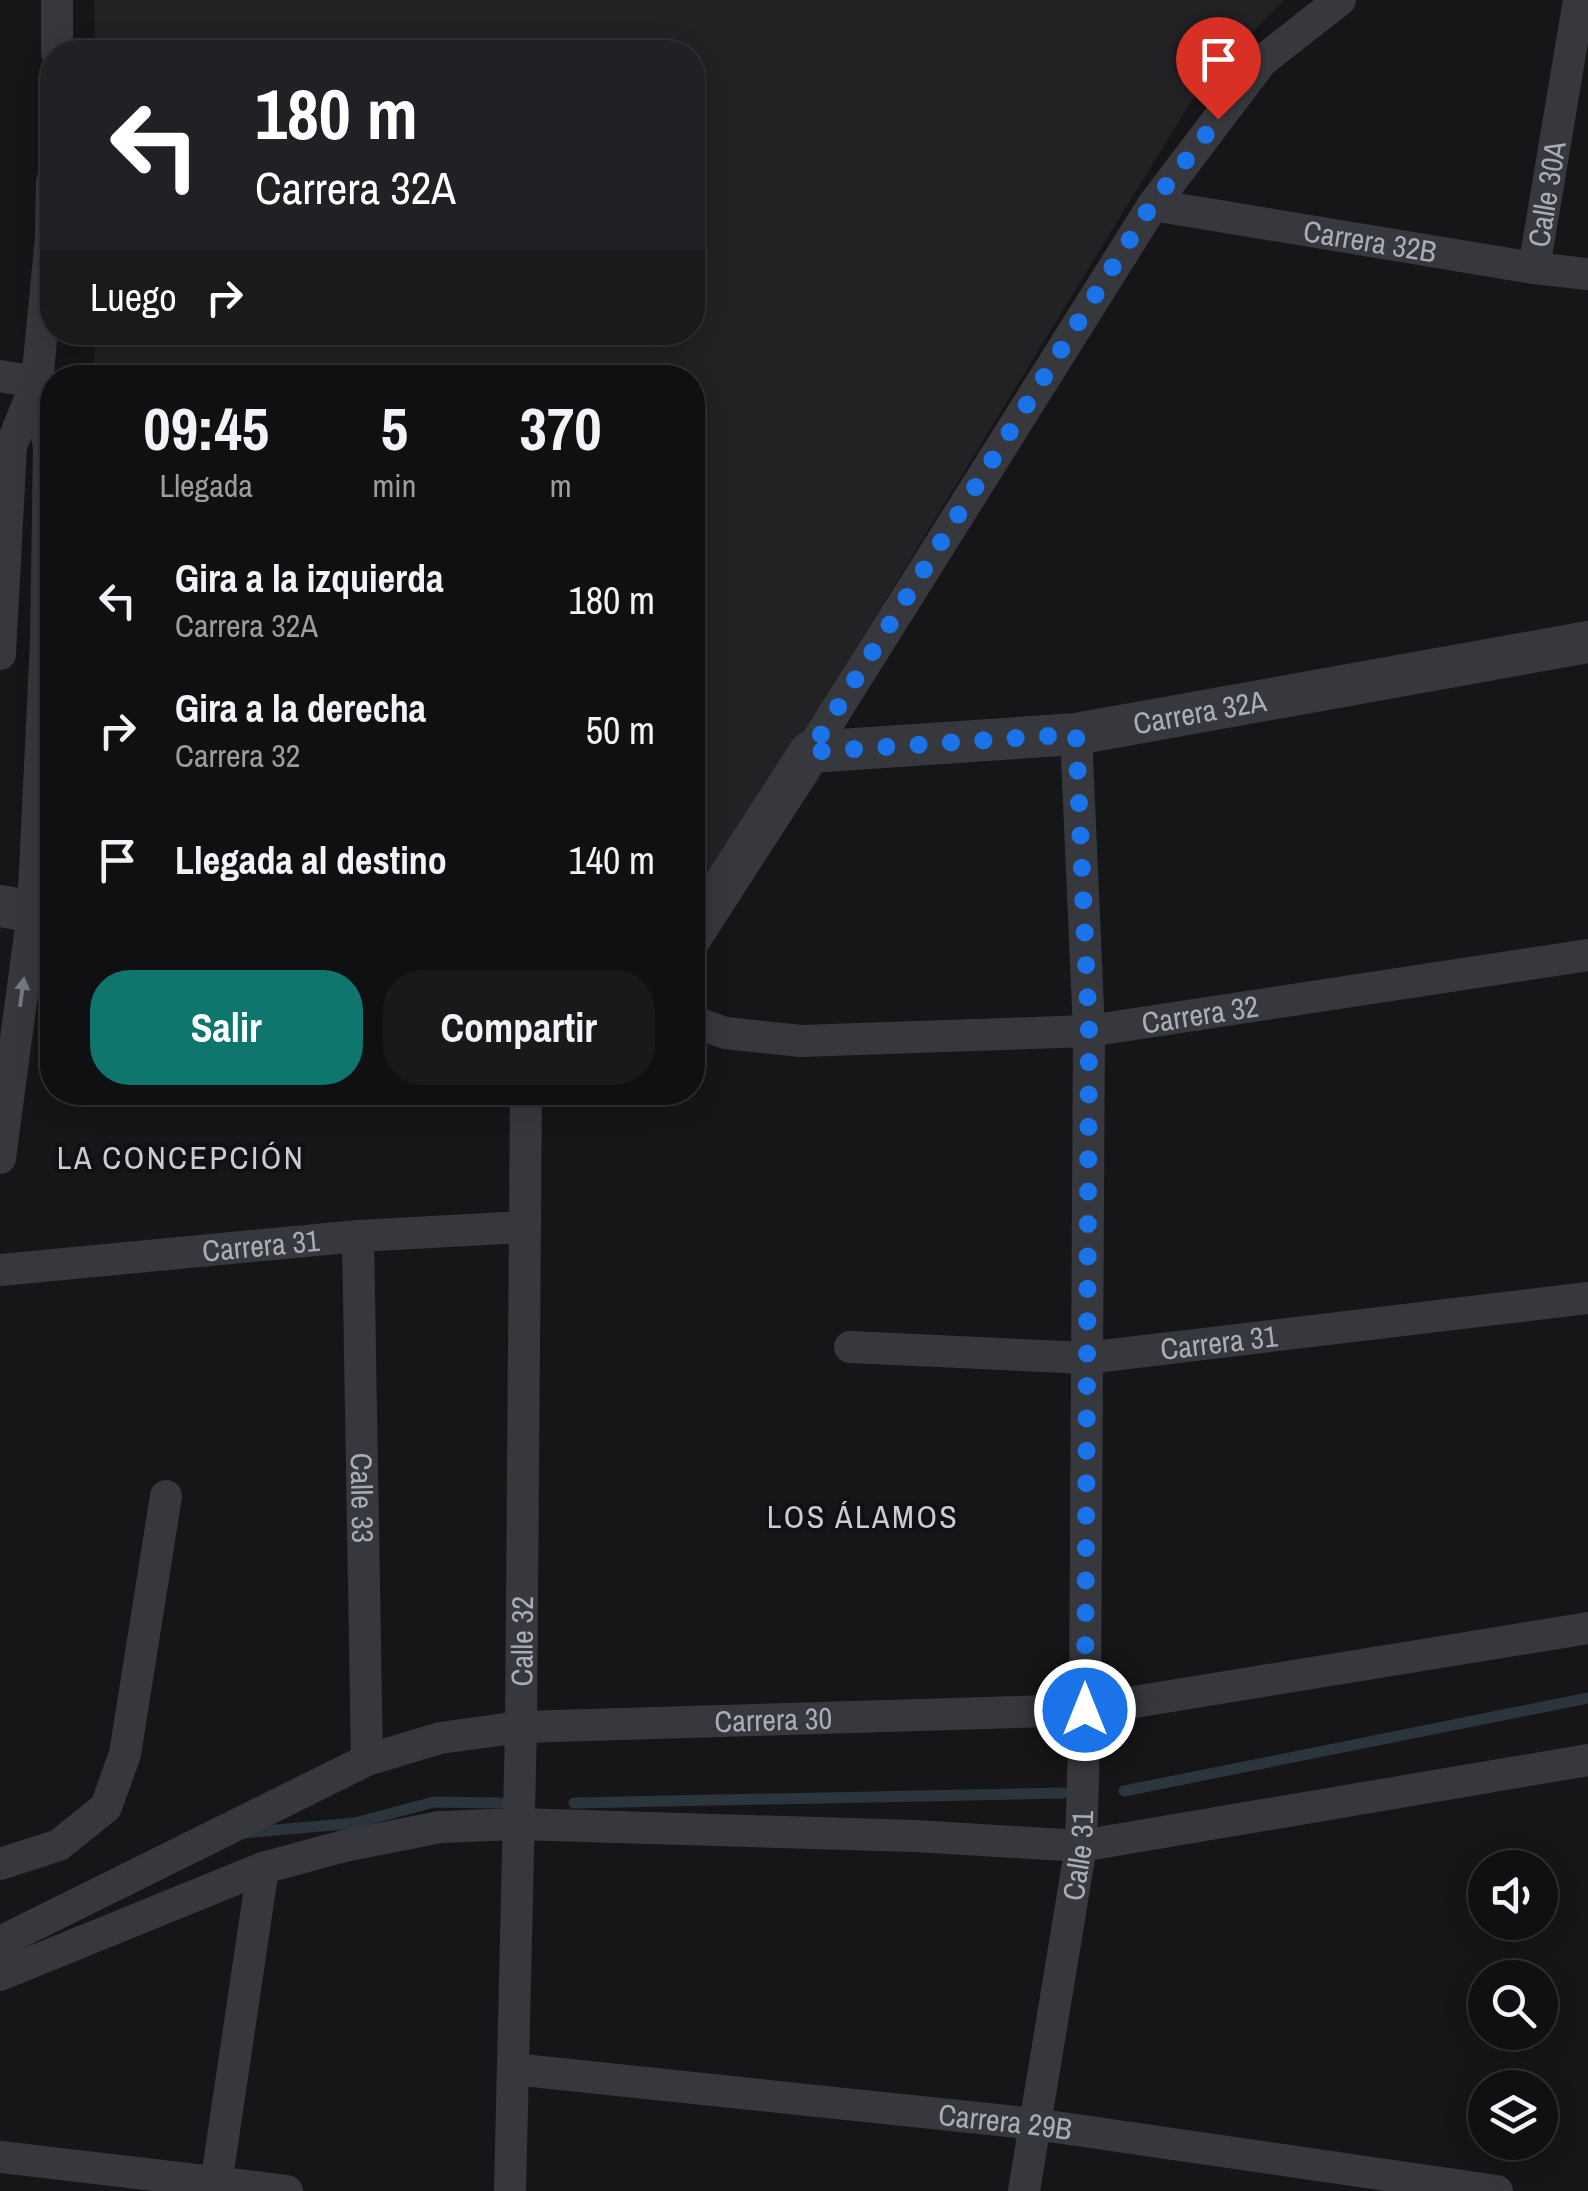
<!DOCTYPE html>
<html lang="es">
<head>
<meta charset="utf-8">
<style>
  body { margin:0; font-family:"Archivo Narrow",sans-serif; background:#19191b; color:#f1f3f6; height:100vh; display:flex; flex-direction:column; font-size:38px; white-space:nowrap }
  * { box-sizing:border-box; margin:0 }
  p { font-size:32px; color:#9c9d9f }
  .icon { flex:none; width:55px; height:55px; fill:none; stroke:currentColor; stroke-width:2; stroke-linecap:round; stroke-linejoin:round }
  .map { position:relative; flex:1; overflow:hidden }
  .details { position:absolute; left:40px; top:365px; width:665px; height:740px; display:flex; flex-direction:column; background:#101012; border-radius:40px; box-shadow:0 5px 25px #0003,0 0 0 2px #303032 }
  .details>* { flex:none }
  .top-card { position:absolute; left:40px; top:40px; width:665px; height:305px; border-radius:40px; box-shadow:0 5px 25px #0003,0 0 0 2px #303032; background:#202124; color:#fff; overflow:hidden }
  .controls { position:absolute; left:1468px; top:1850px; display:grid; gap:20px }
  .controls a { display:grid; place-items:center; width:90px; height:90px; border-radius:50%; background:#101012; box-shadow:0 5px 25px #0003,0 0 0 2px #303032; font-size:50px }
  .pin { position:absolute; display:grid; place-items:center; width:85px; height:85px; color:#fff; margin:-102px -42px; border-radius:50% 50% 50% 0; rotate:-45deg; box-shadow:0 0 10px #0007 }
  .pin .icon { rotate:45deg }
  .me { position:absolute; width:110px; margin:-55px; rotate:0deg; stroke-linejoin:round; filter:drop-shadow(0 0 8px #0008) }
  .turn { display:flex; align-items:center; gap:35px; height:210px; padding:0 50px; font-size:45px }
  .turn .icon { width:130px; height:130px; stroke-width:2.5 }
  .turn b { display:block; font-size:70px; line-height:85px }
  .then { display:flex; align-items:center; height:95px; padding:0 50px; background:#0003; gap:20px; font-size:38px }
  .eta { display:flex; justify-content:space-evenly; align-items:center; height:170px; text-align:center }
  .eta b { font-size:60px; font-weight:800; line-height:70px }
  .cta { display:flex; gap:20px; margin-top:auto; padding:20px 50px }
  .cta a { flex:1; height:115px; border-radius:40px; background:#0f766e; color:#fff; font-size:40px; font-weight:800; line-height:115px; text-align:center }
  .cta a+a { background:#19191b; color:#f1f3f6 }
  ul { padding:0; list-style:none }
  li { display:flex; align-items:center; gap:30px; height:130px; padding:0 50px }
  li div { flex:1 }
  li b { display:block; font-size:38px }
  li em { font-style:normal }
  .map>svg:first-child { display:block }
  .built { fill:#222225 }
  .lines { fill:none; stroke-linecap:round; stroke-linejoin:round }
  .stream { stroke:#2c353c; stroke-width:11 }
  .minor { stroke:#37383d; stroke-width:32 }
  .tertiary { stroke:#37383d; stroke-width:42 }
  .minor-bridge { stroke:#37383d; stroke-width:32 }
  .oneway { fill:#757881 }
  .route { stroke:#1a73e8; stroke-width:18; stroke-dasharray:0 32.4 }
  .labels { text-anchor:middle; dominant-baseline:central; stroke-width:8; stroke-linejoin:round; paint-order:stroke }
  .street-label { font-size:30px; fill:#a8adb8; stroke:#111113 }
  .neighbourhood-label { font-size:32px; letter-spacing:2.5px; fill:#c9ccd4; stroke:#111113 }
</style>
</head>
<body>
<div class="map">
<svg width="1588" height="2191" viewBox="0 0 1588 2191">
  <rect width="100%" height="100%" fill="#161618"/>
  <!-- built -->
  <path class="built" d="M94 0H1284L1201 85 693 914 692 378 94 377 95 333 692 332V52H95Z"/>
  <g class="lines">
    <!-- stream -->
    <path class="stream" d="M1124 1791 1588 1698
      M574 1803 1063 1793
      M244 1833 355 1823 434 1802 501 1803"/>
    <!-- minor -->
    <g class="minor">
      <path d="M57 52V0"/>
      <path id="s1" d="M1153 205 1534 268 1588 274"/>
      <path id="s2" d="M1534 268 1579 0"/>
      <path d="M0 376 37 382"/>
      <path d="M0 654 11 446 37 382"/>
      <path d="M810 752 1153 205 1262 61 1340 0"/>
      <path id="s3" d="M692 1021 725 1033 801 1041 1089 1031 1588 955"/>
      <path d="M0 1158 33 912 46 642 49 447 37 382 51 238 52 182"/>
      <path id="s4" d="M358 1236 367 1760"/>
      <path id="s5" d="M0 1270 358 1236 523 1227"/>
      <path id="s6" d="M850 1347 1086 1358 1588 1298"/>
      <path d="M0 1864 59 1845 106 1807 125 1754 166 1496"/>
      <path id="s7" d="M0 1942 367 1760 440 1738 521 1727 1085 1710 1588 1628"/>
      <path d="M0 1975 263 1868 344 1846 440 1827 518 1824 915 1836 1081 1846 1588 1760"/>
      <path id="s8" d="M513 2069 1035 2124 1497 2191"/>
      <path d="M0 2157 171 2177"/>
      <path d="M256 2187 287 2191"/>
      <path d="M215 2191 263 1868"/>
      <path id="s9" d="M510 2191 521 1727 526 1092"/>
      <path id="s10" d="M1024 2191 1081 1846 1085 1710 1089 1031 1076 734"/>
    </g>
    <!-- tertiary -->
    <g class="tertiary">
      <path d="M0 906 52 915"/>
      <path id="s11" d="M692 935 810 752 1076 734 1588 642"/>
    </g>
    <!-- minor-bridge -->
    <path class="minor-bridge" d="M171 2177 256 2187"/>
  </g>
  <!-- one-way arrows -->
  <defs><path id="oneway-solid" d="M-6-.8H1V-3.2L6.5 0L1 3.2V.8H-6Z" transform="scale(2.5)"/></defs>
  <use class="oneway" href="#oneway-solid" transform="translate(22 992) rotate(-82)"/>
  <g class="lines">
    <!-- route -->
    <path class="route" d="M1085 1710 1089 1031 1076 734 810 752 1152 204 1218 119"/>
  </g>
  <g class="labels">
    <!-- street labels -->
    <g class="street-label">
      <text stroke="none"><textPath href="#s2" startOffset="75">Calle 30A</textPath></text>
      <text stroke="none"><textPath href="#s1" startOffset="220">Carrera 32B</textPath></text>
      <text stroke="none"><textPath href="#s11" startOffset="610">Carrera 32A</textPath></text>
      <text stroke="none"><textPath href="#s3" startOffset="512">Carrera 32</textPath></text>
      <text stroke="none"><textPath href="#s5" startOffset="262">Carrera 31</textPath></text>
      <text stroke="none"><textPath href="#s6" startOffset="370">Carrera 31</textPath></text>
      <text stroke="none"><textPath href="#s4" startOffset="262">Calle 33</textPath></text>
      <text stroke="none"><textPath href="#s9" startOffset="550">Calle 32</textPath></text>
      <text stroke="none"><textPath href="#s7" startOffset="820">Carrera 30</textPath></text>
      <text stroke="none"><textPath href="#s10" startOffset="340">Calle 31</textPath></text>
      <text stroke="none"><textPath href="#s8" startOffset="495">Carrera 29B</textPath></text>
    </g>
    <!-- neighbourhood labels -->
    <g class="neighbourhood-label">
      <text x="181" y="1157">LA CONCEPCIÓN</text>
      <text x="863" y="1516">LOS ÁLAMOS</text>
    </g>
  </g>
</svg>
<div class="controls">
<a><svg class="icon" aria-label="sound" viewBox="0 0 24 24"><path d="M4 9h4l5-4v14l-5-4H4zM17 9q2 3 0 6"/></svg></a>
<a><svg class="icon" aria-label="search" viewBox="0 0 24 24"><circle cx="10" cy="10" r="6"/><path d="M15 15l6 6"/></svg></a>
<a><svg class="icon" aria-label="layers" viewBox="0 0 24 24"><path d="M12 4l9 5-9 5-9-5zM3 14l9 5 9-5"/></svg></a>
</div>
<div class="pin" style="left:1218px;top:119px;background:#d93025"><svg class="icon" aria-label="arrive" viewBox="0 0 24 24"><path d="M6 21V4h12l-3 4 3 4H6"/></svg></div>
<svg class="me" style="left:1085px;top:1710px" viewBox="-20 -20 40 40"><circle r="17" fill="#1a73e8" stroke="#fff" stroke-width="3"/><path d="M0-11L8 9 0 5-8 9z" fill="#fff"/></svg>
<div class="top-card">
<div class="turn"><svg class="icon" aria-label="left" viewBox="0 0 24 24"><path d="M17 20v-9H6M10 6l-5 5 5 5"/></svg><div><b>180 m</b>Carrera 32A</div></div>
<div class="then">Luego<svg class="icon" aria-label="right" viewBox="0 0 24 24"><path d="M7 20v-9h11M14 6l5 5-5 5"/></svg></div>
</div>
<section class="details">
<div class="eta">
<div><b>09:45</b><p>Llegada</p></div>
<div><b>5</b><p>min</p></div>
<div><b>370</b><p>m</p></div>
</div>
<ul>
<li><svg class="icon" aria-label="left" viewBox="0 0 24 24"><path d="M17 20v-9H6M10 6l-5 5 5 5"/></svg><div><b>Gira a la izquierda</b><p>Carrera 32A</p></div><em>180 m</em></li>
<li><svg class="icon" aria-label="right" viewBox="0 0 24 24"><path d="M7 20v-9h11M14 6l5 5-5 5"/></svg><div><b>Gira a la derecha</b><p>Carrera 32</p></div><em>50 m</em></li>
<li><svg class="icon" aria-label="arrive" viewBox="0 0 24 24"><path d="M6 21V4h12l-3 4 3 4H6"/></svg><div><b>Llegada al destino</b></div><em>140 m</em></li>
</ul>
<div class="cta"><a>Salir</a><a>Compartir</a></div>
</section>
</div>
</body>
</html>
